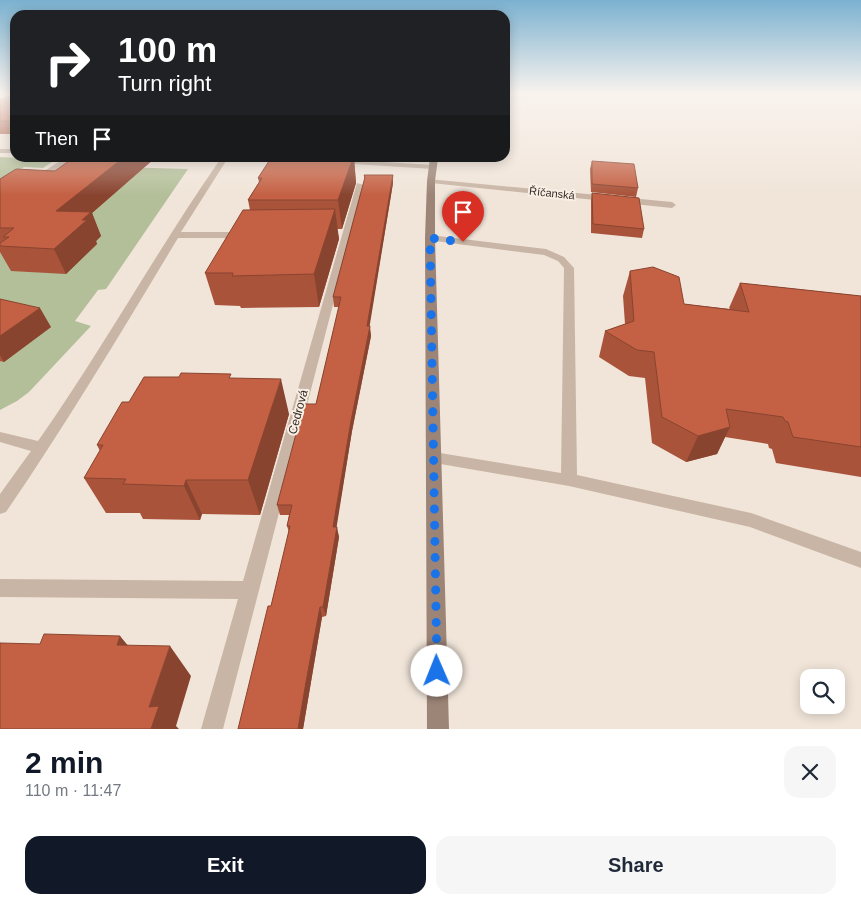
<!DOCTYPE html>
<html lang="en">
<head>
<meta charset="utf-8">
<style>
  body { margin:0; font-family:Helvetica,sans-serif; background:#f6f6f7; color:#1f2937; height:100vh; display:flex; flex-direction:column; font-size:19px; white-space:nowrap }
  * { box-sizing:border-box; margin:0 }
  p { font-size:16px; color:#747a83 }
  .icon { flex:none; width:28px; height:28px; fill:none; stroke:currentColor; stroke-width:2; stroke-linecap:round; stroke-linejoin:round }
  .map { position:relative; height:729px; overflow:hidden }
  .panel { display:flex; flex-direction:column; background:#fff; flex:1 }
  .panel>* { flex:none }
  .guide { position:absolute; left:10px; top:10px; width:500px; height:152px; border-radius:15px; box-shadow:0 2px 12px #0003; background:#202124; color:#fff; overflow:hidden }
  .controls { position:absolute; left:800px; top:669px; display:grid; gap:10px }
  .controls a { display:grid; place-items:center; width:45px; height:45px; border-radius:10px; background:#fff; box-shadow:0 2px 12px #0003; font-size:25px }
  .pin { position:absolute; display:grid; place-items:center; width:42px; height:42px; color:#fff; margin:-51px -21px; border-radius:50% 50% 50% 0; rotate:-45deg; box-shadow:0 0 5px #0007 }
  .pin .icon { rotate:45deg }
  .me { position:absolute; width:55px; margin:-28px; rotate:359deg; stroke-linejoin:round; filter:drop-shadow(0 0 4px #0008) }
  .turn { display:flex; align-items:center; gap:18px; height:105px; padding:0 25px; font-size:22px }
  .turn .icon { width:65px; height:65px; stroke-width:2.5 }
  .turn b { display:block; font-size:35px; line-height:42px }
  .then { display:flex; align-items:center; height:48px; padding:0 25px; background:#0003; gap:10px; font-size:19px }
  .round { display:grid; place-items:center; flex:none; width:52px; height:52px; border-radius:15px; background:#f6f6f7 }
  .headline { display:flex; align-items:center; justify-content:space-between; height:85px; padding:0 25px }
  h1 { font-size:30px; font-weight:700; line-height:38px; color:#111827 }
  .primary-button { display:flex; gap:10px; margin-top:auto; padding:10px 25px }
  .primary-button a { flex:1; height:58px; border-radius:15px; background:#111827; color:#fff; font-size:20px; font-weight:700; line-height:58px; text-align:center }
  .primary-button a+a { background:#f6f6f7; color:#1f2937 }
  .map>svg:first-child { display:block }
  .green { fill:#b3bf99 }
  .lines { fill:none; stroke-linecap:round; stroke-linejoin:round }
  .lane { fill:#c8b5a5; fill-rule:evenodd }
  .street { fill:#c8b5a5; fill-rule:evenodd }
  .secondary { fill:#9c8477; fill-rule:evenodd }
  .wall { fill:#a9533a }
  .shaded-wall { fill:#894430 }
  .building { fill:#c46144; stroke:#894430 }
  .route { stroke:#1a73e8; stroke-width:9; stroke-dasharray:0 16.2 }
  .labels { text-anchor:middle; dominant-baseline:central; stroke-width:4; stroke-linejoin:round; paint-order:stroke }
  .far-street-label { font-size:11px; fill:#342b26; stroke:#f9efe5 }
  .street-label { font-size:12px; fill:#342b26; stroke:#f9efe5 }
</style>
</head>
<body>
<div class="map">
<svg width="861" height="729" viewBox="0 0 861 729">
  <rect width="100%" height="100%" fill="#f1e5d9"/>
  <!-- green -->
  <path class="green" d="M0 157 55 160 43 168 24 167 0 182Z
    M81 166 188 169 106 289 98 290 75 321 91 326 29 392 17 401 0 410V213Z"/>
  <g class="lines">
    <!-- lane -->
    <path class="lane" d="M65 158H73L39 182H33V178Z
      M430 235 546 249 564 257 574 268 577 475 751 513 861 552V568L750 527 569 486 429 462 427 458 429 454 434 452 561 473 564 268 558 261 544 255 427 240V236Z"/>
    <!-- street -->
    <path class="street" d="M0 149H15V153H0Z
      M200 158H286L290 160 286 162 226 161 181 232H244L249 235 244 238H178C122 331 67 423 6 512L0 514V494L31 451 0 442V432L38 441C102 350 156 252 219 161L203 160Z
      M335 159 433 165 437 167 433 169 338 163 334 161Z
      M428 179 672 202 676 205 672 208 431 183H428Z
      M357 183 364 185 223 729H201L238 599 0 597V579L243 581Z"/>
    <!-- secondary -->
    <path class="secondary" d="M430 158H438L435 181V238L449 729H427L425 238 427 181Z"/>
  </g>
  <!-- wall -->
  <path class="wall" d="M15 93V134H0V100Z
    M73 158H155L92 213 101 236 96 241 97 244 66 274 11 271 0 252V179L55 171Z
    M271 158H356V159H354L356 183 342 229H337L339 239 319 307 241 308 240 306 215 305 205 273 250 210 248 200 259 182 258 178Z
    M592 161 638 188 636 197 591 192 590 169Z
    M364 175 393 183 369 326 371 336 352 431 336 527 339 537 326 616 322 617 303 729H238L271 606 289 532 287 526 289 515H280L277 505 316 404 339 307H334L333 297 364 181Z
    M592 193 644 229 642 238 591 233V201Z
    M630 271 684 304 730 309 729 308 740 283 861 296V477L776 463 772 449 769 448 768 444 725 437 717 454 686 462 652 443 645 378 629 376 599 357 605 331 625 324 623 296Z
    M0 299 51 327 4 362 0 361Z
    M232 378 289 414 260 515 202 514 200 520 143 519 140 513H106L84 478 100 451 97 445 129 402Z"/>
  <!-- shaded-wall -->
  <path class="shaded-wall" d="M123 158H155L92 213 101 236 96 241 97 244 66 274 54 249 56 211Z
    M353 158H354L356 183 342 229 338 200Z
    M393 175V183L368 336 367 326Z
    M335 209 339 239 319 307 314 274Z
    M40 308 51 327 4 362 0 355V336Z
    M370 326 371 336 352 431 335 537 333 527 351 421Z
    M281 379 289 414 260 515 248 480Z
    M730 427 717 454 686 462 698 436Z
    M186 480 202 514 200 520 184 486Z
    M337 527 339 537 326 616 323 607Z
    M320 607 322 617 303 729H298L306 682Z
    M120 636 145 666 117 645Z
    M170 646 191 676 176 726 179 729H151L149 707Z"/>
  <!-- building -->
  <path class="building" d="M15 93V121H0V100Z
    M73 158H123L56 211 91 212 82 220H87L54 249 0 246V243L9 237H3L14 228H0V179L16 169 55 171Z
    M271 158H353L338 200H248L262 178H258Z
    M592 161 634 164 638 188 592 184Z
    M364 175H393L367 326H370L351 421 333 527H337L323 607H320L306 682 298 729H238L268 606H271L290 526H287L292 505H277L304 404H316L341 297H333L365 177Z
    M592 193 639 198 644 229 593 224Z
    M335 209 314 274 232 276 233 273H205L243 210Z
    M653 267 679 277 684 304 749 312 740 283 861 296V447L793 437 788 422 785 421 783 417 726 409 730 427 698 436 662 417 654 352 637 350 605 331 634 321 630 271Z
    M0 299 40 308 0 336Z
    M181 373 231 374 229 378 281 379 248 480H186L184 486 123 484 126 479 84 478 103 445H97L122 402H129L144 377H179Z
    M44 634 120 636 117 645 170 646 149 707 159 706 151 729H0V643L40 644Z"/>
  <!-- sky -->
  <linearGradient id="sky" x2="0" y2="1"><stop stop-color="#7bb1d0"/><stop offset="0.48" stop-color="#f9f3ee"/><stop offset="1" stop-color="#f9f3ee" stop-opacity="0"/></linearGradient>
  <rect width="861" height="195" fill="url(#sky)"/>
  <g class="lines">
    <!-- route -->
    <path class="route" d="M437 671 430 238 463 242"/>
  </g>
  <g class="labels">
    <!-- far-street labels -->
    <g class="far-street-label">
      <text transform="translate(552 193) rotate(6)">Říčanská</text>
    </g>
    <!-- street labels -->
    <g class="street-label">
      <text transform="translate(298 412) rotate(-75)">Cedrová</text>
    </g>
  </g>
</svg>
<div class="controls">
<a><svg class="icon" aria-label="search" viewBox="0 0 24 24"><circle cx="10" cy="10" r="6"/><path d="M15 15l6 6"/></svg></a>
</div>
<div class="pin" style="left:463px;top:242px;background:#d93025"><svg class="icon" aria-label="arrive" viewBox="0 0 24 24"><path d="M6 21V4h12l-3 4 3 4H6"/></svg></div>
<svg class="me" style="left:437px;top:671px" viewBox="-20 -20 40 40"><circle r="19" fill="#fff"/><path d="M0-13L10 11 0 6-10 11z" fill="#1a73e8"/></svg>
<div class="guide">
<div class="turn"><svg class="icon" aria-label="right" viewBox="0 0 24 24"><path d="M7 20v-9h11M14 6l5 5-5 5"/></svg><div><b>100 m</b>Turn right</div></div>
<div class="then">Then<svg class="icon" aria-label="arrive" viewBox="0 0 24 24"><path d="M6 21V4h12l-3 4 3 4H6"/></svg></div>
</div>
</div>
<section class="panel">
<div class="headline"><div><h1>2 min</h1><p>110 m · 11:47</p></div><a class="round"><svg class="icon" aria-label="close" viewBox="0 0 24 24"><path d="M6 6l12 12M18 6L6 18"/></svg></a></div>
<div class="primary-button"><a>Exit</a><a>Share</a></div>
</section>
</body>
</html>
